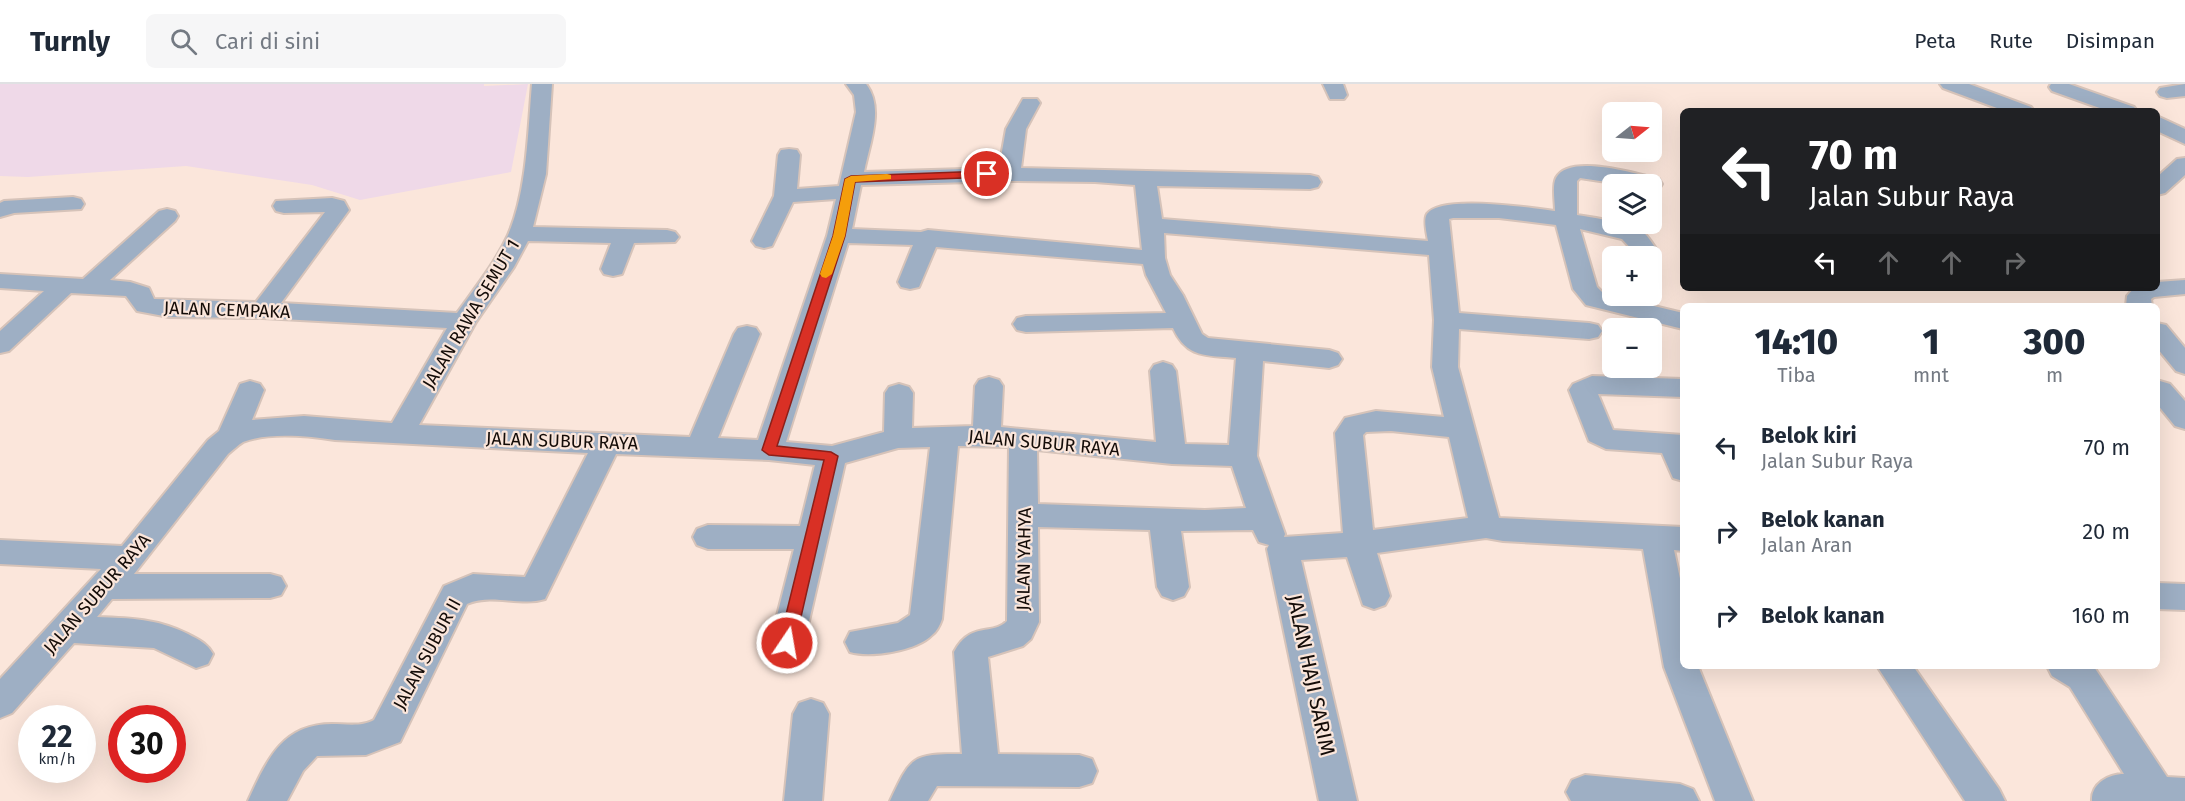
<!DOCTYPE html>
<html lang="id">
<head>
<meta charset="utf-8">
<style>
  body { margin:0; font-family:"Fira Sans",sans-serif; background:#f6f6f7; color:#1f2937; height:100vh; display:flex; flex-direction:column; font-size:22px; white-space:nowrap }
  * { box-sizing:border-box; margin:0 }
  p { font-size:20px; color:#747a83 }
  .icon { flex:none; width:33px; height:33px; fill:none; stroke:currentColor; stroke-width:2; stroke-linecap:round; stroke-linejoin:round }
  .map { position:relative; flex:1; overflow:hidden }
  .drawer { position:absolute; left:1680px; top:219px; width:480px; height:366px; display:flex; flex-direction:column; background:#fff; border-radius:9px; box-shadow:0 6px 24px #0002 }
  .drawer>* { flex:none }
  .guide { position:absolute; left:1680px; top:24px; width:480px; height:183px; border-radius:9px; box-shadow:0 6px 24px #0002; background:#202124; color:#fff; overflow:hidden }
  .needle { width:39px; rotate:73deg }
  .tools { position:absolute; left:1602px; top:18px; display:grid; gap:12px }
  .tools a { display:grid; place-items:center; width:60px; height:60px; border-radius:9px; background:#fff; box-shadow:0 6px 24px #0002; font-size:30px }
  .speed { position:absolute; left:18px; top:621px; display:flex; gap:12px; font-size:30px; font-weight:700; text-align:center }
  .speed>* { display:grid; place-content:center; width:78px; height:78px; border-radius:50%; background:#fff; box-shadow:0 6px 24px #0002; line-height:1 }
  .speed small { font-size:15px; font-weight:400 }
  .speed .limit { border:9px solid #d22; background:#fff; color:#111 }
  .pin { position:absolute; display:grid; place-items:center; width:51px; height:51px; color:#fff; margin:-26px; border:3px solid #fff; border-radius:50%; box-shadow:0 2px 6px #0007 }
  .me { position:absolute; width:66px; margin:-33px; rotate:12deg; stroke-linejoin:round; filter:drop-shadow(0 0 4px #0008) }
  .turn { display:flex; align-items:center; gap:21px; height:126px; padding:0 30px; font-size:27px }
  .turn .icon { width:78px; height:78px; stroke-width:2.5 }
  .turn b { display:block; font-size:42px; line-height:51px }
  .lanes { display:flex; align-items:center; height:57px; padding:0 30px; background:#0003; justify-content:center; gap:30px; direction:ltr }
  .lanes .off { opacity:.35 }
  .eta { display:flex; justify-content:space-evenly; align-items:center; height:102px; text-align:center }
  .eta b { font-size:36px; font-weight:800; line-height:42px }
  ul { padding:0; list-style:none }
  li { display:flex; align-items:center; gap:18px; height:84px; padding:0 30px }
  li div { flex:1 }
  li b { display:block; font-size:22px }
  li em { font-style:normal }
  header { display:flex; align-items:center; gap:36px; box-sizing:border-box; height:84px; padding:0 30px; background:#fff; border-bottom:2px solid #e0e1e3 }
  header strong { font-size:28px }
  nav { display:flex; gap:33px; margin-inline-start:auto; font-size:21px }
  .search { width:420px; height:54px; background:#f6f6f7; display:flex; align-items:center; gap:15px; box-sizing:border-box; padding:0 21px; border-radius:9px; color:#747a83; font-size:22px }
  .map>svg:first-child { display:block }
  .commercial { fill:#efd9e8 }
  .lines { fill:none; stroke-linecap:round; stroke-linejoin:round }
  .minor-casing { stroke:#d6c3b9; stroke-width:4 }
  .minor { fill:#9eafc4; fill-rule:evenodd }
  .route { fill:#d93025; stroke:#8d1f18; stroke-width:1.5 }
  .slow { fill:#f59e0b }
  .labels { text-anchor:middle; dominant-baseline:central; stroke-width:4.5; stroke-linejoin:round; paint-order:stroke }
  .street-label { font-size:18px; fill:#140c08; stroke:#fbe6db }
  .near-street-label { font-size:21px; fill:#140c08; stroke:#fbe6db }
</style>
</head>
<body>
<header>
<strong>Turnly</strong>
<div class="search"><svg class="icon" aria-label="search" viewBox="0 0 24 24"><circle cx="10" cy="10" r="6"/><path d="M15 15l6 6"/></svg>Cari di sini</div>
<nav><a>Peta</a><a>Rute</a><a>Disimpan</a></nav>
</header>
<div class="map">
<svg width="2185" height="717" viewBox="0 0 2185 717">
  <rect width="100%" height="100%" fill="#fbe6db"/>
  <!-- commercial -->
  <path class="commercial" d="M0 0H484V2L528 0 511 88 360 116 312 101 186 82 28 93 0 92Z"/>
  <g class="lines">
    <!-- minor casing -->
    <g class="minor-casing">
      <path id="minor" d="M532 0H552L546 90 533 143 667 146 675 148 679 153 675 158 634 159 622 190 613 192 604 190 601 185 611 159 528 157 514 183 476 238 419 341 690 353 734 250 738 244 747 242 756 244 760 250 718 354 758 356 827 152 836 115 793 118 772 162 764 164 756 162 752 157 774 112 778 71 781 66 789 65 797 66 800 71 797 105 839 102 856 28 854 11 846 0H866C885 24 869 61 864 88L999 84 1006 45 1023 15H1037L1040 19 1026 45 1021 84 1310 91 1318 93 1321 98 1318 103 1310 105 1157 102 1162 135 1428 157C1427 150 1423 136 1427 130 1441 110 1532 124 1555 127 1555 117 1552 102 1556 94 1569 69 1636 90 1659 95L1662 100 1659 105 1652 107V100H1620L1580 94 1577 97V131C1592 133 1633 140 1643 148 1649 153 1653 161 1658 167L1654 172H1638L1622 155 1580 145 1597 203 1604 210 1683 229V245L1586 221 1573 205 1556 141 1499 134H1453L1449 135 1459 229 1589 239 1598 241 1602 247 1598 253 1589 255 1459 245 1458 283 1499 434 1683 443V467L1674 466 1683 509V582H1698L1753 717H1715L1664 583 1643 465 1503 457 1486 454 1377 469 1390 512 1385 521 1374 525 1363 521 1347 473 1301 476 1357 717H1319L1267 465 1269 461 1259 458 1253 446 1181 447 1189 503 1184 512 1173 516 1162 512 1157 503 1150 446 1038 443 1039 538 1031 555 1023 562 988 573 998 670 1079 671 1092 675 1097 687 1092 699 1079 703 937 702 928 717H890C911 672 912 670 962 670L954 568C970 537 993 552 1007 537L1009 363 958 362 942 535C940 541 937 547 932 551 917 567 870 574 850 568L845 558 850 548 898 539 910 531 930 363 898 364 845 379 804 559 799 569 787 573 775 569 770 559 794 465H708L697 461 693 453 697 445 708 441 800 442 815 381 769 376 616 370 545 515C520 523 491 509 467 520L400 658 366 671 317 672 303 687 287 717H248C267 676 282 640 332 640 346 640 362 643 374 636L444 502 473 490 525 493 588 369 335 356C309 352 268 348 243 358 238 361 233 366 228 370L134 490H270L281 493 286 502 281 511 270 514 112 515 97 533C130 534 158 535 188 550 199 556 207 559 213 570L208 580 196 584 154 564 74 559 12 629 0 634V595L101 485 0 480V456L122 462 208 356 219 347 240 300 250 297 260 300 264 306 252 336 304 332 392 339 447 244 263 234 169 233 137 227 126 212 71 209 9 267 0 269V247L44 207 0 204V190L83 195 159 127 167 125 175 127 178 132 175 137 110 196 130 198 149 204 154 215 256 218 325 128 284 129 276 127 273 122 276 117 332 114 344 117 349 126 281 219 457 229C475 204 495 179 508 151 527 108 528 46 532 0ZM1009 97 1095 98 1135 101 1142 166 928 146 921 148 852 145 861 101ZM1164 149 1429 171 1434 236 1432 283 1444 333 1376 327 1345 334 1335 349 1343 449 1284 453 1285 450 1257 372 1263 277 1329 284 1338 281 1342 275 1338 269 1329 266 1208 254 1202 250 1183 211 1170 191 1165 174ZM848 159 913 161 898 198 901 203 910 205 919 203 936 163 1143 180 1146 191 1166 229 1026 232 1017 234 1013 240 1017 246 1026 248 1173 244C1187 275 1207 271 1236 274L1229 361 1185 360 1176 287 1172 281 1163 278 1154 281 1150 287 1156 358 1001 343 1003 302 999 296 989 293 979 296 975 302 973 342 912 344 913 309 909 303 899 300 889 303 885 309 884 348 832 362 786 358ZM1391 347 1449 353 1468 434 1373 446 1363 351 1366 348ZM1037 366 1172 380 1232 382 1246 424 1205 426 1038 420Z
        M1323 0H1343L1347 11 1344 15H1330Z
        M1940 0H1969L2031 23 2034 27H2005L1943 4Z
        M2051 0H2069L2134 23 2137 27H2108L2052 7 2049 3Z
        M2185 0V12L2167 14 2160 12 2157 8 2160 4Z
        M2157 32 2185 45V60L2157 47Z
        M2185 74V91L2165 109 2157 111V93L2177 75Z
        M73 113 81 115 84 120 81 125 14 129 0 133V119L4 117Z
        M2185 196V210L2154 213 2151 215 2152 222H2126L2127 212 2134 204H2157V198Z
        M2157 239 2166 241 2185 264V290L2176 287 2157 264Z
        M1592 292 1683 295V313L1598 310 1613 346 1683 351V397L1673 394 1662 369 1606 365 1589 357 1569 306 1573 300Z
        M2160 297 2170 300 2185 317V345L2175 342 2157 320V298Z
        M2157 499 2185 500V526L2157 525Z
        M1877 582H1913L1999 705 2005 717H1965Z
        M2047 582 2094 583 2167 693 2185 694V717H2092C2091 700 2108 690 2124 690L2070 603 2052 592Z
        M811 615 823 619 829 630 822 717H784L793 630 799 619Z
        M1585 691 1680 700 1693 705 1699 717H1571L1566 708 1572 696Z"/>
    </g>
    <!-- minor -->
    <use href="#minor" class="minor"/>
  </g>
  <!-- route -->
  <path class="route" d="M987 87 992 90 991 93 855 98 845 152 777 362 831 368 838 372 795 559 792 564 787 566 781 564 779 559 824 376 769 371 762 366 833 152 845 95 851 92Z"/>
  <!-- slow -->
  <path class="slow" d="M887 90 891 91V95L855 98 845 152 832 190 826 194 822 193 820 190 833 152 845 95 851 92Z"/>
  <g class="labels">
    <!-- street labels -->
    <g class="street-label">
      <text transform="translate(227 226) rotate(2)">JALAN CEMPAKA</text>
      <text transform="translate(471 230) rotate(-59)">JALAN RAWA SEMUT 1</text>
      <text transform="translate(562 357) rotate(2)">JALAN SUBUR RAYA</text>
      <text transform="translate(1044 359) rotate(5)">JALAN SUBUR RAYA</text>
      <text transform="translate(1024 475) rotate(-89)">JALAN YAHYA</text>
      <text transform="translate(97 510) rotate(-49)">JALAN SUBUR RAYA</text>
      <text transform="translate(427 570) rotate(-62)">JALAN SUBUR II</text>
    </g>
    <!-- near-street labels -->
    <g class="near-street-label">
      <text transform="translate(1311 591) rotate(78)">JALAN HAJI SARIM</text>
    </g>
  </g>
</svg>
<div class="tools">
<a><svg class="needle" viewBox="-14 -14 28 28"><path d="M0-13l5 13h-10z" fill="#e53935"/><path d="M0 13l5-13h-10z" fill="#747a83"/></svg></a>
<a><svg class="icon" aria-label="layers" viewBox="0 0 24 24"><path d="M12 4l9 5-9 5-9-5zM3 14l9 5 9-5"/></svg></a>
<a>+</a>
<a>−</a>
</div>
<div class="speed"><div>22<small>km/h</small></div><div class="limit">30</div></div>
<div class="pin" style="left:987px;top:90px;background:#d93025"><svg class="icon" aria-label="arrive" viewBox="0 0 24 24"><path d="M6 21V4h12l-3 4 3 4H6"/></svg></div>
<svg class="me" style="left:787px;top:559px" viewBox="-20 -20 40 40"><circle r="17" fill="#d93025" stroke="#fff" stroke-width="3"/><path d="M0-11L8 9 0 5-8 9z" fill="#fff"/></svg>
<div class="guide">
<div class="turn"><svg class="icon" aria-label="left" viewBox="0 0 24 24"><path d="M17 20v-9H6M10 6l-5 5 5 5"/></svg><div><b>70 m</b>Jalan Subur Raya</div></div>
<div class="lanes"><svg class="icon" aria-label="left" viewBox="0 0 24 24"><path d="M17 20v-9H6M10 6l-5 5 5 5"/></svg><svg class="icon off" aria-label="ahead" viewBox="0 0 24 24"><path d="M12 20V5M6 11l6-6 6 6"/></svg><svg class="icon off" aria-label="ahead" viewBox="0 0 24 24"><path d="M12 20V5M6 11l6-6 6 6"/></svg><svg class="icon off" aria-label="right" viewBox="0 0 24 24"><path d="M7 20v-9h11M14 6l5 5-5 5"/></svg></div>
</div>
<section class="drawer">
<div class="eta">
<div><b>14:10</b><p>Tiba</p></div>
<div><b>1</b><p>mnt</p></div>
<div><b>300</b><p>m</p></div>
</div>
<ul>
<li><svg class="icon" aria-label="left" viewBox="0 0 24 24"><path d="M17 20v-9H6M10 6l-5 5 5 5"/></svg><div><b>Belok kiri</b><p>Jalan Subur Raya</p></div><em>70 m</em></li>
<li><svg class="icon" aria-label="right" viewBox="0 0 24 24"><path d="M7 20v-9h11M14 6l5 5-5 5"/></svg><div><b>Belok kanan</b><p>Jalan Aran</p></div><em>20 m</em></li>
<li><svg class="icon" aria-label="right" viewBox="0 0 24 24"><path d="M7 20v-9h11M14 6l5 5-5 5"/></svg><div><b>Belok kanan</b></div><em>160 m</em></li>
</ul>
</section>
</div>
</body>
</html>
